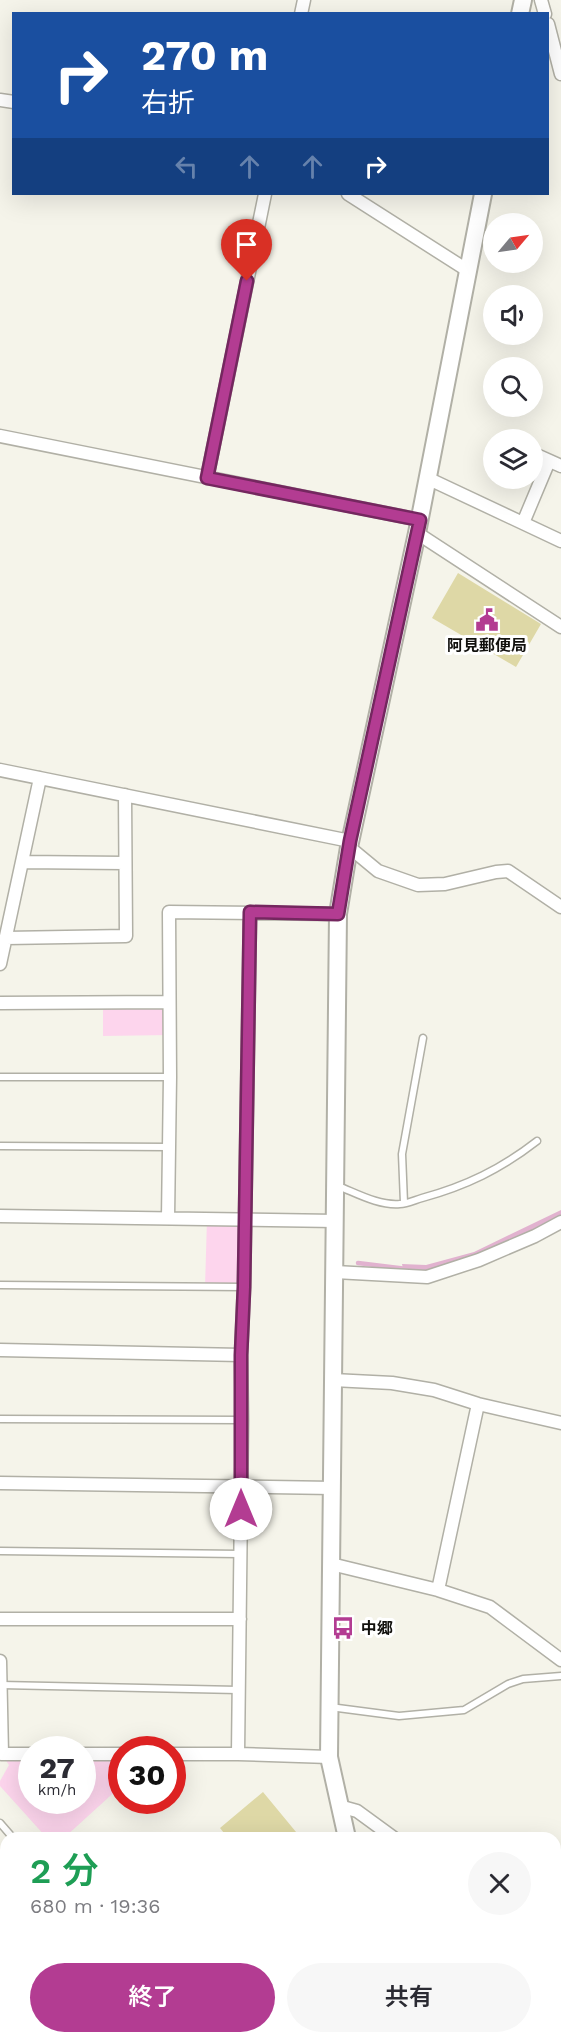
<!DOCTYPE html>
<html lang="ja">
<head>
<meta charset="utf-8">
<style>
  body { margin:0; font-family:"Work Sans","Noto Sans JP",sans-serif; background:#f7f7f7; color:#2b2b33; height:100vh; display:flex; flex-direction:column; font-size:22px; white-space:nowrap }
  * { box-sizing:border-box; margin:0 }
  p { font-size:20px; color:#7c7c81 }
  .icon { flex:none; width:33px; height:33px; fill:none; stroke:currentColor; stroke-width:2; stroke-linecap:round; stroke-linejoin:round }
  .map { position:relative; flex:1; overflow:hidden }
  .side { position:absolute; left:0px; top:1832px; width:561px; height:212px; display:flex; flex-direction:column; background:#fff; border-radius:18px 18px 0 0; box-shadow:0 6px 24px #0002 }
  .side>* { flex:none }
  .hud { position:absolute; left:12px; top:12px; width:537px; height:183px; border-radius:0px; box-shadow:0 6px 24px #0002; background:#1a4fa0; color:#fff; overflow:hidden }
  .needle { width:39px; rotate:61deg }
  .buttons { position:absolute; left:483px; top:213px; display:grid; gap:12px }
  .buttons a { display:grid; place-items:center; width:60px; height:60px; border-radius:50%; background:#fff; box-shadow:0 6px 24px #0002; font-size:30px }
  .speed { position:absolute; left:18px; top:1736px; display:flex; gap:12px; font-size:30px; font-weight:700; text-align:center }
  .speed>* { display:grid; place-content:center; width:78px; height:78px; border-radius:50%; background:#fff; box-shadow:0 6px 24px #0002; line-height:1 }
  .speed small { font-size:15px; font-weight:400 }
  .speed .limit { border:9px solid #d22; background:#fff; color:#111 }
  .pin { position:absolute; display:grid; place-items:center; width:51px; height:51px; color:#fff; margin:-62px -26px; border-radius:50% 50% 50% 0; rotate:-45deg; box-shadow:0 0 6px #0007 }
  .pin .icon { rotate:45deg }
  .me { position:absolute; width:66px; margin:-33px; rotate:0deg; stroke-linejoin:round; filter:drop-shadow(0 0 4px #0008) }
  .turn { display:flex; align-items:center; gap:21px; height:126px; padding:0 30px; font-size:27px }
  .turn .icon { width:78px; height:78px; stroke-width:2.5 }
  .turn b { display:block; font-size:42px; line-height:51px }
  .lanes { display:flex; align-items:center; height:57px; padding:0 30px; background:#0003; justify-content:center; gap:30px; direction:ltr }
  .lanes .off { opacity:.35 }
  .round { display:grid; place-items:center; flex:none; width:63px; height:63px; border-radius:32px; background:#f7f7f7 }
  .summary { display:flex; align-items:center; justify-content:space-between; height:102px; padding:0 30px }
  h1 { font-size:36px; font-weight:600; line-height:45px; color:#1e9e55 }
  .button { display:flex; gap:12px; margin-top:auto; padding:12px 30px }
  .button a { flex:1; height:69px; border-radius:36px; background:#b33c92; color:#fff; font-size:24px; font-weight:600; line-height:69px; text-align:center }
  .button a+a { background:#f7f7f7; color:#2b2b33 }
  .map>svg:first-child { display:block }
  .green { fill:#fdd5ed }
  .water { fill:#e1b2cf }
  .lines { fill:none; stroke-linecap:round; stroke-linejoin:round }
  .stream { stroke:#e1b2cf; stroke-width:4.5 }
  .building { fill:#ded8a6 }
  .lane-casing { stroke:#b1b0a6; stroke-width:9 }
  .street-casing { stroke:#b1b0a6; stroke-width:15 }
  .secondary-casing { stroke:#b1b0a6; stroke-width:20 }
  .lane { stroke:#fff; stroke-width:6 }
  .street { stroke:#fff; stroke-width:12 }
  .secondary { stroke:#fff; stroke-width:16 }
  .route-casing { stroke:#74275f; stroke-width:15 }
  .route { stroke:#b33c92; stroke-width:10 }
  .labels { text-anchor:middle; dominant-baseline:central; stroke-width:6; stroke-linejoin:round; paint-order:stroke }
  .poi-label { font-size:16px; font-weight:bold; fill:#12110e; stroke:#fff }
</style>
</head>
<body>
<div class="map">
<svg width="561" height="2042" viewBox="0 0 561 2042">
  <rect width="100%" height="100%" fill="#f5f4ea"/>
  <!-- green -->
  <path class="green" d="M103 1002H169L170 1035 103 1036Z
    M207 1219H245L244 1287H205Z
    M121 1755V1786L65 1837H46L0 1786V1781L9 1765 3 1756H31L32 1800H82L83 1756Z"/>
  <!-- water -->
  <path class="water" d="M561 1210V1219L529 1235 428 1273H404L402 1264 426 1265 474 1252Z"/>
  <g class="lines">
    <!-- stream -->
    <path class="stream" d="M358 1263 407 1269"/>
  </g>
  <!-- building -->
  <path class="building" d="M458 573 541 624 516 667 432 618Z
    M263 1792 301 1838H228L220 1828Z"/>
  <g class="lines">
    <!-- lane casing -->
    <g class="lane-casing">
      <path id="lane" d="M0 1077H170
        M0 1146 169 1147
        M338 1186C356 1193 379 1206 400 1204 407 1204 415 1200 422 1198 466 1186 501 1169 537 1141
        M404 1203 402 1154 423 1038
        M0 1285 244 1287
        M0 1419 242 1420
        M0 1551 240 1554
        M1 1685 238 1690
        M330 1707 399 1716 464 1710 508 1684 523 1679 561 1676
        M0 1823 13 1838
        M198 2037 203 2042
        M216 2042 222 2037
        M373 2042 376 2037"/>
    </g>
    <!-- street casing -->
    <g class="street-casing">
      <path id="street" d="M541 0 545 14
        M301 14 304 0
        M548 24 561 74
        M0 100 14 102
        M348 194 467 270
        M0 436 420 520
        M532 453 561 466
        M207 478 265 194
        M427 478 561 541
        M523 523 549 461
        M417 533 561 627
        M0 770 350 841
        M349 847 378 871 418 885 445 884 496 872 508 871 561 907
        M22 862 125 863
        M6 938 126 936 125 795
        M0 964 40 778
        M0 1003 169 1002
        M0 1216 336 1221
        M168 1218 170 1077 169 912 338 914
        M335 1272 427 1277 479 1260 535 1236 561 1222
        M0 1350 241 1355
        M333 1380 392 1383 434 1390 478 1404 561 1423
        M0 1483 333 1488
        M331 1564 438 1590 490 1607 561 1660
        M438 1590 478 1404
        M0 1619H240
        M0 1661 2 1754H32
        M82 1754H122
        M172 1754H238L329 1757
        M238 1754 242 1420 241 1355 244 1287 250 912
        M339 1806 357 1811 394 1838
        M555 1914 561 1913
        M553 2042 561 2040"/>
    </g>
    <!-- secondary casing -->
    <g class="secondary-casing">
      <path id="secondary" d="M520 14 523 0
        M347 1838 329 1757 338 914 349 847 417 533 483 194
        M432 2037 435 2042"/>
    </g>
    <!-- lane -->
    <use href="#lane" class="lane"/>
    <!-- street -->
    <use href="#street" class="street"/>
    <!-- secondary -->
    <use href="#secondary" class="secondary"/>
  </g>
  <g class="lines">
    <!-- route casing -->
    <g class="route-casing">
      <path id="route" d="M241 1509V1355L244 1287 250 912 338 914 350 841 420 520 207 478 247 281"/>
    </g>
    <!-- route -->
    <use href="#route" class="route"/>
  </g>
  <!-- icons -->
  <defs>
    <g id="civic-bare" transform="scale(1.8)"><path d="M-.6-6.5H3V-4.5H.6V-3L4-1V1h2V6H-6V1h2V-1L-.6-3ZM-1.2 2.5V6h2.4V2.5Z" fill="#b33c92" stroke="#fff" stroke-width="2.5" paint-order="stroke"/></g>
    <g id="bus-bare" transform="scale(1.8)"><path d="M-5-6H5V4H4V6H2V4H-2V6H-4V4H-5ZM-3.5-4V0h7V-4ZM-3.5 1.2v1.5H-2V1.2ZM2 1.2v1.5H3.5V1.2Z" fill="#b33c92" stroke="#fff" stroke-width="2.5" paint-order="stroke"/></g>
  </defs>
  <g fill-rule="evenodd">
    <use href="#civic-bare" x="487" y="620"/>
    <use href="#bus-bare" x="343" y="1628"/>
  </g>
  <g class="labels">
    <!-- poi labels -->
    <g class="poi-label">
      <text x="487" y="645">阿見郵便局</text>
      <text x="361" y="1628" text-anchor="start">中郷</text>
    </g>
  </g>
</svg>
<div class="buttons">
<a><svg class="needle" viewBox="-14 -14 28 28"><path d="M0-13l5 13h-10z" fill="#e53935"/><path d="M0 13l5-13h-10z" fill="#7c7c81"/></svg></a>
<a><svg class="icon" aria-label="sound" viewBox="0 0 24 24"><path d="M4 9h4l5-4v14l-5-4H4zM17 9q2 3 0 6"/></svg></a>
<a><svg class="icon" aria-label="search" viewBox="0 0 24 24"><circle cx="10" cy="10" r="6"/><path d="M15 15l6 6"/></svg></a>
<a><svg class="icon" aria-label="layers" viewBox="0 0 24 24"><path d="M12 4l9 5-9 5-9-5zM3 14l9 5 9-5"/></svg></a>
</div>
<div class="speed"><div>27<small>km/h</small></div><div class="limit">30</div></div>
<div class="pin" style="left:247px;top:281px;background:#d93025"><svg class="icon" aria-label="arrive" viewBox="0 0 24 24"><path d="M6 21V4h12l-3 4 3 4H6"/></svg></div>
<svg class="me" style="left:241px;top:1509px" viewBox="-20 -20 40 40"><circle r="19" fill="#fff"/><path d="M0-13L10 11 0 6-10 11z" fill="#b33c92"/></svg>
<div class="hud">
<div class="turn"><svg class="icon" aria-label="right" viewBox="0 0 24 24"><path d="M7 20v-9h11M14 6l5 5-5 5"/></svg><div><b>270 m</b>右折</div></div>
<div class="lanes"><svg class="icon off" aria-label="left" viewBox="0 0 24 24"><path d="M17 20v-9H6M10 6l-5 5 5 5"/></svg><svg class="icon off" aria-label="ahead" viewBox="0 0 24 24"><path d="M12 20V5M6 11l6-6 6 6"/></svg><svg class="icon off" aria-label="ahead" viewBox="0 0 24 24"><path d="M12 20V5M6 11l6-6 6 6"/></svg><svg class="icon" aria-label="right" viewBox="0 0 24 24"><path d="M7 20v-9h11M14 6l5 5-5 5"/></svg></div>
</div>
<section class="side">
<div class="summary"><div><h1>2 分</h1><p>680 m · 19:36</p></div><a class="round"><svg class="icon" aria-label="close" viewBox="0 0 24 24"><path d="M6 6l12 12M18 6L6 18"/></svg></a></div>
<div class="button"><a>終了</a><a>共有</a></div>
</section>
</div>
</body>
</html>
